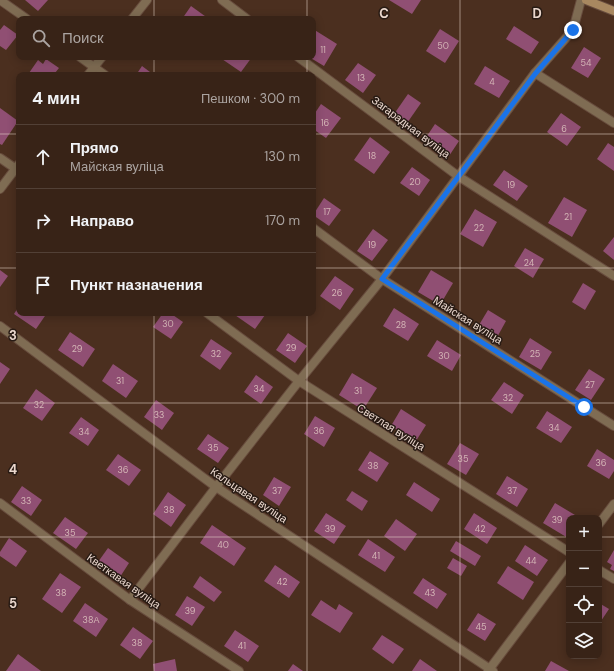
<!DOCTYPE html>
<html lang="ru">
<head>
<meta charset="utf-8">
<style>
	:root { --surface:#382317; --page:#3f2b20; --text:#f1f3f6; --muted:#aba4a1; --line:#524036 }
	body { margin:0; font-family:"DM Sans",sans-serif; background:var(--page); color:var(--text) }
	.controls { position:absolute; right:12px; bottom:12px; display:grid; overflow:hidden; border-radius:8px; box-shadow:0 2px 10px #0003 }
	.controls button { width:36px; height:36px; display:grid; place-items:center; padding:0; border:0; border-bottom:1px solid var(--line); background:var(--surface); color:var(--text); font:20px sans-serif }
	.stop { position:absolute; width:12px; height:12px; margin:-9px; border:3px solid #1a73e8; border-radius:50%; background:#fff }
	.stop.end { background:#1a73e8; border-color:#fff; box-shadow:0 1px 4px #0008 }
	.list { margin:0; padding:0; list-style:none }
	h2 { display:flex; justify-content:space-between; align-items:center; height:52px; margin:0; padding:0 16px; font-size:17px }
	h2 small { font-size:13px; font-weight:400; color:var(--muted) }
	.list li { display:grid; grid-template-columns:26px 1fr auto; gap:12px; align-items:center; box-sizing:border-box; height:64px; padding:0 16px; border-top:1px solid var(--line) }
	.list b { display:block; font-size:15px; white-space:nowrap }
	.list p { margin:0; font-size:13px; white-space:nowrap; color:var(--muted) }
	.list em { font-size:13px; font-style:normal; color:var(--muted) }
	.icon { flex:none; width:22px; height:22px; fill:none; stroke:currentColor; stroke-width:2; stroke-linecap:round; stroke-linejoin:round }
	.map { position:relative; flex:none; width:614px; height:671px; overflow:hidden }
	.search { position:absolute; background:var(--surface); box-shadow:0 2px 10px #0003; left:16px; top:16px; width:300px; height:44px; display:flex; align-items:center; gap:10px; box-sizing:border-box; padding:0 14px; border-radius:8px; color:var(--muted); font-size:15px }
	.panel { position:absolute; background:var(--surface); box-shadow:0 2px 10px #0003; left:16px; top:72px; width:300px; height:244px; border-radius:8px }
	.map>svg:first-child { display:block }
	.building { fill:#904f73 }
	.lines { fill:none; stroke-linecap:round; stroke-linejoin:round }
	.street-casing { stroke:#684d3e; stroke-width:10 }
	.secondary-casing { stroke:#684d3e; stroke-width:10 }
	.street { stroke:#7f6c53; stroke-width:8 }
	.secondary { stroke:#a88860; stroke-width:8 }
	.route { stroke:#1a73e8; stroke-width:5 }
	.grid { fill:none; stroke:#ead7cd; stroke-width:1; stroke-opacity:0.55 }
	.labels { text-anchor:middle; stroke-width:3; stroke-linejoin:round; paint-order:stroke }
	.number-label { font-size:9px; fill:#d4b5b6 }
	.street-label { font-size:11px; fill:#ead7cd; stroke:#281b14 }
	.grid-label { font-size:13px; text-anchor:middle; font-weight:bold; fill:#ead7cd; stroke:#281b14; stroke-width:3; stroke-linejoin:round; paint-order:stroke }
</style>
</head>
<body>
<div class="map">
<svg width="614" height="671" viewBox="0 0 614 671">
	<rect width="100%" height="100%" fill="#4b2f1f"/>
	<g class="building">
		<polygon points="25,0 48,0 38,11"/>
		<polygon points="389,0 421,0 412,14"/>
		<polygon points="191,6 209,19 182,19"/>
		<polygon points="4,25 18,35 6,50 0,46 0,30"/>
		<polygon points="514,26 539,42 531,54 506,39"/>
		<polygon points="313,29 337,44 324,66 309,57 313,57"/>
		<polygon points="440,29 459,41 445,63 426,51"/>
		<polygon points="584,47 601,58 588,78 571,68"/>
		<polygon points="219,57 252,57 241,72"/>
		<polygon points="46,59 59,68 55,73 58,75 31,75 29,73 38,60 43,64"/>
		<polygon points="358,63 376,75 363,93 345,80"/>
		<polygon points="142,66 154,75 136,75"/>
		<polygon points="485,66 510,81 499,98 474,84"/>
		<polygon points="408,94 421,103 405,126 392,117"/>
		<polygon points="321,104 341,118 326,138 313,129 313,116"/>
		<polygon points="0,108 18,121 2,145 0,144"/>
		<polygon points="561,113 581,127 567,146 547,132"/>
		<polygon points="435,124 459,141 449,156 425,139"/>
		<polygon points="370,137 390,152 374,174 354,160"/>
		<polygon points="608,143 614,147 614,171 597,159"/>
		<polygon points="412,167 430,180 419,196 400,183"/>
		<polygon points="504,170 528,186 517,201 493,185"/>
		<polygon points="564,197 587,210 572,237 548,223"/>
		<polygon points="324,198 341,210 329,226 313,215"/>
		<polygon points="475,209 497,222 483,247 460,234"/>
		<polygon points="373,229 388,240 372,261 357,251"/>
		<polygon points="614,237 614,260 603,251"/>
		<polygon points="525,248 544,259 533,278 514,266"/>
		<polygon points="0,270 8,276 0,287"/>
		<polygon points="431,270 453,283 440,305 418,292"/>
		<polygon points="335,276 354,289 340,310 320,296"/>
		<polygon points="583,283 596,291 585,310 572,302"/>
		<polygon points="19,306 19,313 47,313 36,329 14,314"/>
		<polygon points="394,308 419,324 408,341 383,326"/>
		<polygon points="488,310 506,321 495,341 476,330"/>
		<polygon points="163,313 170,313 183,322 171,339 153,327"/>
		<polygon points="232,313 263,313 265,315 255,329"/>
		<polygon points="70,332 95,349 83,367 58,350"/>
		<polygon points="288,333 307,346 295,363 276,350"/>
		<polygon points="530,338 552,352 541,370 519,357"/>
		<polygon points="211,339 232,353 220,370 200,356"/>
		<polygon points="437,340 461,355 452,371 427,356"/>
		<polygon points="0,362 10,369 0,384"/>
		<polygon points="113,364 138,381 126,398 102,381"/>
		<polygon points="589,369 605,379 591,400 575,390"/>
		<polygon points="352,373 377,388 363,410 339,395"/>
		<polygon points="256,375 273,387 261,404 244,392"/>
		<polygon points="504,382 524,395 512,414 491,400"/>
		<polygon points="36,389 55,403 42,421 23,408"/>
		<polygon points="156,400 174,413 162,430 144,417"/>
		<polygon points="401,409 426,425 416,441 391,426"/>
		<polygon points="547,411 572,427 561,443 536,428"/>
		<polygon points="315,416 335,428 324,447 304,434"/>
		<polygon points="81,417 99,430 88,446 69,433"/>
		<polygon points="208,434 229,448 218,463 197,449"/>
		<polygon points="460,443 479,454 466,475 447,464"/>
		<polygon points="597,449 614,460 614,471 609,479 587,466"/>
		<polygon points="370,451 389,463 377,482 358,470"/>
		<polygon points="118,454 141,470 129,486 106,470"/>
		<polygon points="507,476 528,489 517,507 496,494"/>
		<polygon points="274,477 291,487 279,506 263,495"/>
		<polygon points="414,482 440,499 432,512 406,495"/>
		<polygon points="22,486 42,500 31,516 11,502"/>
		<polygon points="352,491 368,501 362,511 346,500"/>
		<polygon points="168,492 186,505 171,527 153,514"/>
		<polygon points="555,503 580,518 569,518 569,536 568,538 543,523"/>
		<polygon points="326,513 346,526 334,544 314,531"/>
		<polygon points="474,513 497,528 487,544 464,529"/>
		<polygon points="65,517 88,533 76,549 53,533"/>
		<polygon points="396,519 417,534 405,551 384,536"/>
		<polygon points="212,525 246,548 234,566 200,543"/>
		<polygon points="9,538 27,551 16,567 0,556 0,552"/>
		<polygon points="368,539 395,557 385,572 358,555"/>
		<polygon points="456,541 481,556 475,566 450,551"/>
		<polygon points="525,545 548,560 537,576 515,561"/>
		<polygon points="108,548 129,563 120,577 98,562"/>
		<polygon points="614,550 614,571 610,569 612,565 607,562"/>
		<polygon points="453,558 467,566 461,576 447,568"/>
		<polygon points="275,565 300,582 289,598 264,581"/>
		<polygon points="508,566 534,582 523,600 497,583"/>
		<polygon points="60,573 81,587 62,613 42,599"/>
		<polygon points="200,576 222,592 214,602 193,587"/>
		<polygon points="423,578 447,594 437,609 413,593"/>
		<polygon points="187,596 205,607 192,626 175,615"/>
		<polygon points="321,600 336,610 339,604 353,613 340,633 311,615"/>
		<polygon points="85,603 108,619 96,637 73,621"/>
		<polygon points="599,603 609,609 599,624"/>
		<polygon points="478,613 496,624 485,641 467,630"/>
		<polygon points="133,627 153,641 140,659 120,645"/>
		<polygon points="235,630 259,646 248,662 224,646"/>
		<polygon points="382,635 404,649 393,664 372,649"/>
		<polygon points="18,654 41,671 6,671"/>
		<polygon points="175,659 177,671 154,671 153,664"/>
		<polygon points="420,659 437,671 412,671"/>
		<polygon points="551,661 569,671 545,671"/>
		<polygon points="293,664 303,671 288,671"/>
	</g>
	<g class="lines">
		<g class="street-casing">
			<g id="street">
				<polyline points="0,0 27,19"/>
				<polyline points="222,0 247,19"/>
				<polyline points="132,19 147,0"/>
				<polyline points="80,57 105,75"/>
				<polyline points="298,57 458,176 614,276"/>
				<polyline points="535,73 614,123"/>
				<polyline points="88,75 102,57"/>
				<polyline points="0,158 19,171"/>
				<polyline points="0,189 19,164"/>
				<polyline points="313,228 382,279 614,426"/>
				<polyline points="207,313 299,381 569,552"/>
				<polyline points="0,326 216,487 493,671"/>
				<polyline points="0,503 130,600 239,671"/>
				<polyline points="599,524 614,504"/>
				<polyline points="599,570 614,579"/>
				<polyline points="130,600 216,487 299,381 382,279 535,73 573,30 581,0"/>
				<polyline points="488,671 569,563"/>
			</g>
		</g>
		<g class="secondary-casing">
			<polyline id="secondary" points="586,0 614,11"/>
		</g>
		<use href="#street" class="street"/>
		<use href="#secondary" class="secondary"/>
	</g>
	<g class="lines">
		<polyline class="route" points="573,30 535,74 382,279 584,407"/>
	</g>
	<path class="grid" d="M 154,0 L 154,19M 307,0 L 307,19M 460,0 L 460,671M 154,57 L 154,75M 307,57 L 307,75M 0,134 L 19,134M 313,134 L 614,134M 0,268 L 19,268M 313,268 L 614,268M 154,313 L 154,671M 307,313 L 307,671M 0,403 L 614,403M 0,537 L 569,537M 599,537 L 614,537"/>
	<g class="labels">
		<g class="number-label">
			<text x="443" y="49">50</text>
			<text x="323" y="53">11</text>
			<text x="586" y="66">54</text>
			<text x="361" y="81">13</text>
			<text x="492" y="85">4</text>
			<text x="325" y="126">16</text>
			<text x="564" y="132">6</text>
			<text x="372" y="159">18</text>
			<text x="415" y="185">20</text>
			<text x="511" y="188">19</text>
			<text x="327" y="215">17</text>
			<text x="568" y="220">21</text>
			<text x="479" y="231">22</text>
			<text x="372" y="248">19</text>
			<text x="529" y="266">24</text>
			<text x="337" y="296">26</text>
			<text x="168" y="327">30</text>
			<text x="401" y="328">28</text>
			<text x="291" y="351">29</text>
			<text x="77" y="352">29</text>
			<text x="216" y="357">32</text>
			<text x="535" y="357">25</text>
			<text x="444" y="359">30</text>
			<text x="120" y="384">31</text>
			<text x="590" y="388">27</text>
			<text x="259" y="392">34</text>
			<text x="358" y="394">31</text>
			<text x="508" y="401">32</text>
			<text x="39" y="408">32</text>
			<text x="159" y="418">33</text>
			<text x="554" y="431">34</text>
			<text x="319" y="434">36</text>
			<text x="84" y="435">34</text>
			<text x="213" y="451">35</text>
			<text x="463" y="462">35</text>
			<text x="601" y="466">36</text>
			<text x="373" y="469">38</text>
			<text x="123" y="473">36</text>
			<text x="277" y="494">37</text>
			<text x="512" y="494">37</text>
			<text x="26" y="504">33</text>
			<text x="169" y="513">38</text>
			<text x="557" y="523">39</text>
			<text x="330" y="532">39</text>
			<text x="480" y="532">42</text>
			<text x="70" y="536">35</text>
			<text x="223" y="548">40</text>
			<text x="376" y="559">41</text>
			<text x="531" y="564">44</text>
			<text x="282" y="585">42</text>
			<text x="61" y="596">38</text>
			<text x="430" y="596">43</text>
			<text x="190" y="614">39</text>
			<text x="91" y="623">38А</text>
			<text x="481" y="630">45</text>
			<text x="137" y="646">38</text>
			<text x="242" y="649">41</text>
		</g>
		<g class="street-label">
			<text transform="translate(411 127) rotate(37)" y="4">Загарадная вуліца</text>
			<text transform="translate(468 320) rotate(32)" y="4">Майская вуліца</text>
			<text transform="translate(391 427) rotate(32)" y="4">Светлая вуліца</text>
			<text transform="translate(249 495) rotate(34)" y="4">Кальцавая вуліца</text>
			<text transform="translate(124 581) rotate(35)" y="4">Кветкавая вуліца</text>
		</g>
	</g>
	<g class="grid-label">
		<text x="384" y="18">C</text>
		<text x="537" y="18">D</text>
		<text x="13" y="340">3</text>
		<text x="13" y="474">4</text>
		<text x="13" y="608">5</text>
	</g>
</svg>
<div class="controls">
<button>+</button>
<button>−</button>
<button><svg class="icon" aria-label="locate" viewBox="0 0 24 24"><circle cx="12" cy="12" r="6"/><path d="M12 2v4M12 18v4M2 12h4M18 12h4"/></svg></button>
<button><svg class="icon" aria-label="layers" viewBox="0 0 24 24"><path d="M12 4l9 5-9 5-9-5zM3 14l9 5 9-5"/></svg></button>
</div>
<div class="stop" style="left:584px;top:407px"></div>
<div class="stop end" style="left:573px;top:30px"></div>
<div class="search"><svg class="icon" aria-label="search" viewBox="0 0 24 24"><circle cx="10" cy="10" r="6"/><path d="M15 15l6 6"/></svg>Поиск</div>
<section class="panel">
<h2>4 мин<small>Пешком · 300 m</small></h2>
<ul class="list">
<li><svg class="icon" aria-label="ahead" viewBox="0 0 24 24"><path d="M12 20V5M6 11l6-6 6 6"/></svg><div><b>Прямо</b><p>Майская вуліца</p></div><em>130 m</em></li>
<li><svg class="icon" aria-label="right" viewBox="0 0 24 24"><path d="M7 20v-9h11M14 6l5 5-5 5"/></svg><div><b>Направо</b></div><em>170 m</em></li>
<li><svg class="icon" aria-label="arrive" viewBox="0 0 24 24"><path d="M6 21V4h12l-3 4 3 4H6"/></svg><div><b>Пункт назначения</b></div></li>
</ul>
</section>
</div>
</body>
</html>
